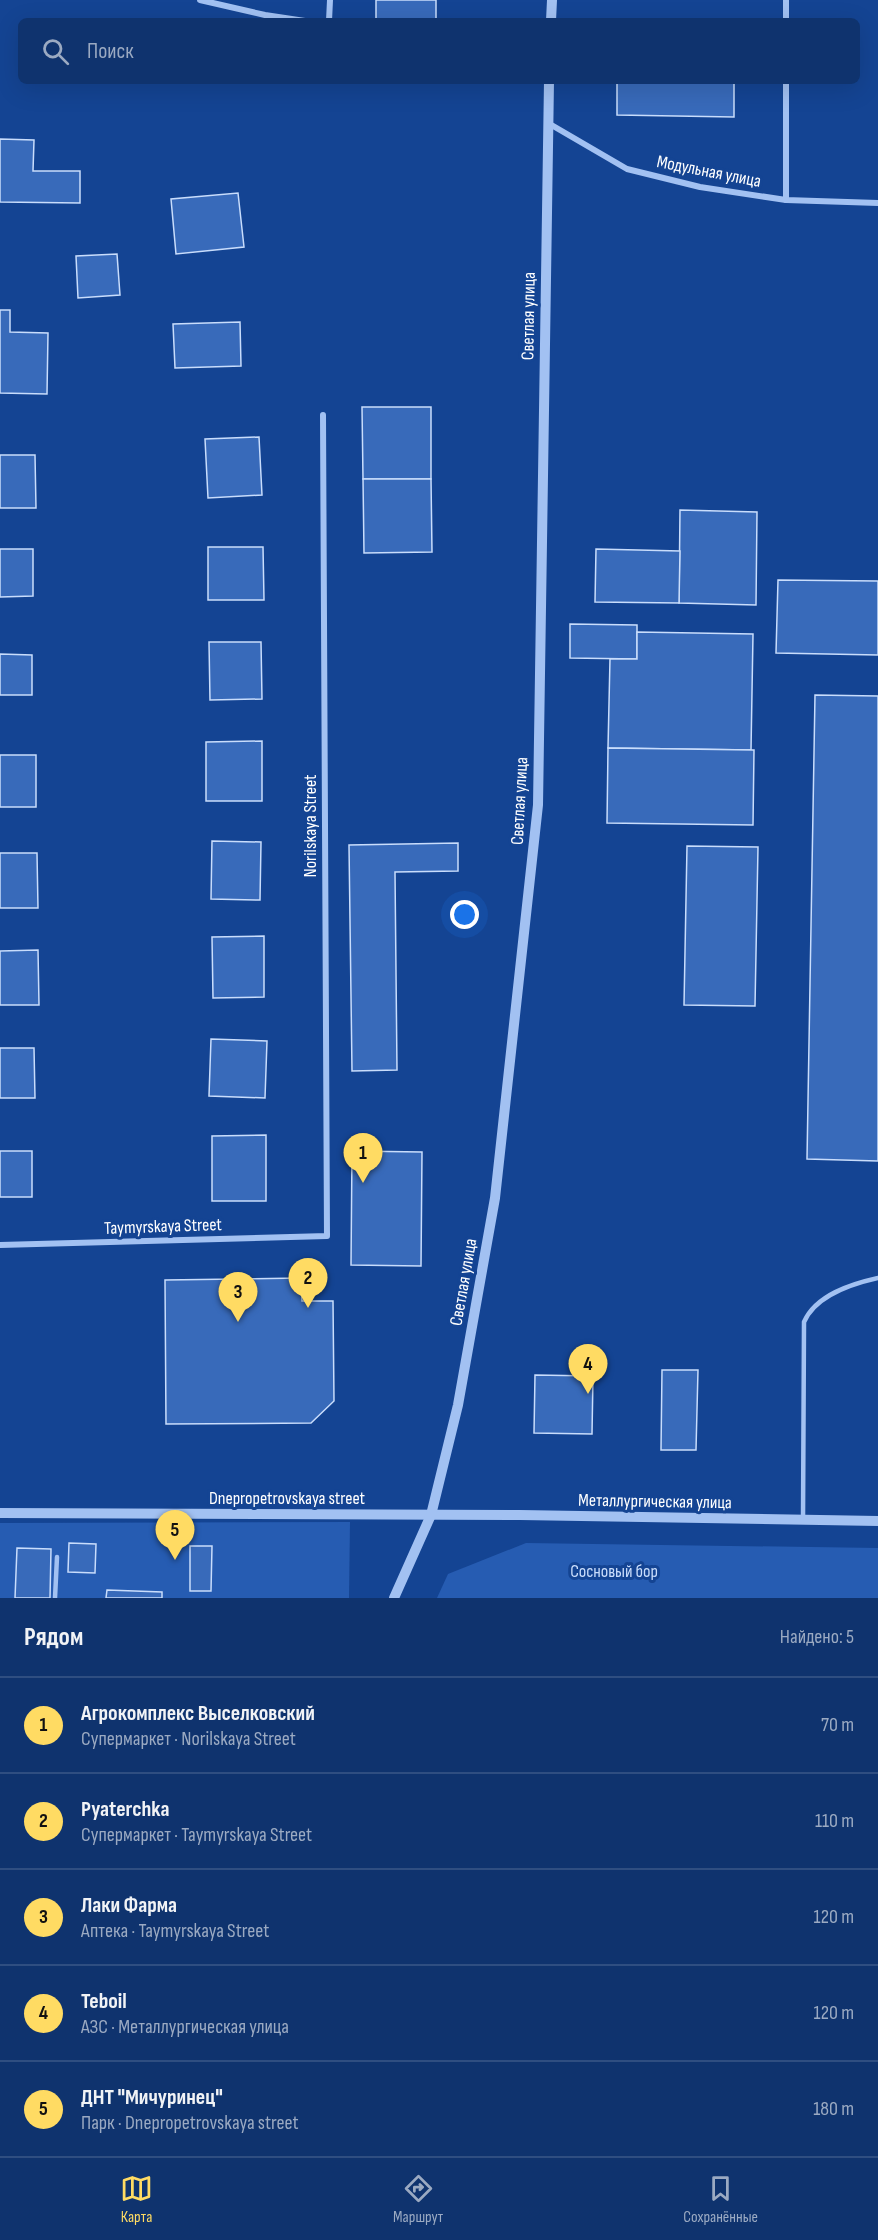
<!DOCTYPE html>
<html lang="ru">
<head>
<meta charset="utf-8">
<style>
	:root { --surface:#0f336e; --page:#183b73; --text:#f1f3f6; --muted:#9baac2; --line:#2f4e81; --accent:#ffdb63 }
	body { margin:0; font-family:"Sofia Sans Condensed",sans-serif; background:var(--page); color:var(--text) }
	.you { position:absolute; left:465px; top:915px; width:21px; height:21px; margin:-15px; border:4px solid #fff; border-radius:50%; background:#1a73e8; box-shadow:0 0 0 9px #1a73e833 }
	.badge { display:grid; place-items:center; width:39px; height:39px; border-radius:50%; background:var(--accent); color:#111; font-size:20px; font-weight:700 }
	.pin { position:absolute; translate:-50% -50px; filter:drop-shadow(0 2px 3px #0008) }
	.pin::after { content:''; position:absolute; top:32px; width:21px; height:18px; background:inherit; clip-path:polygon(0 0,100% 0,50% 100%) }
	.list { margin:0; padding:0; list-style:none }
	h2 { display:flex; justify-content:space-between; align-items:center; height:78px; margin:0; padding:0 24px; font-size:26px }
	h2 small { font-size:20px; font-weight:400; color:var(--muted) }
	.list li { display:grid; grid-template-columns:39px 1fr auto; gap:18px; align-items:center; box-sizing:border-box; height:96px; padding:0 24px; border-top:2px solid var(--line) }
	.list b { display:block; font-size:22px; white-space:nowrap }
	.list p { margin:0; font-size:20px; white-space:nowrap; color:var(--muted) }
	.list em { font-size:20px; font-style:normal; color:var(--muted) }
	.icon { flex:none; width:33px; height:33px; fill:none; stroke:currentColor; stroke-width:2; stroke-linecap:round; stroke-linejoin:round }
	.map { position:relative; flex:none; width:878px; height:1598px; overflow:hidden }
	.search { position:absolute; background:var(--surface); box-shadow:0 6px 24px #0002; left:18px; right:18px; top:18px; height:66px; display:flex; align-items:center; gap:15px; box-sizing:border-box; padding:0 21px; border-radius:9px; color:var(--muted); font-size:22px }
	.sheet { height:558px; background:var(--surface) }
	nav { display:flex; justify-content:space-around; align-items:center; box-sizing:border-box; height:84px; border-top:2px solid var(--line); background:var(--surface); font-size:16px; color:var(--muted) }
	nav a { display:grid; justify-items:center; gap:3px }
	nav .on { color:var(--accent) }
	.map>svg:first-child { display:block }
	.green { fill:#265cb2 }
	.building { fill:#386aba; stroke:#c9ddfc; stroke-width:1.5 }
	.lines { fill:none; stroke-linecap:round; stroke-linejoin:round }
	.service { stroke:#a2c1f2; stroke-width:4.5 }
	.minor { stroke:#a2c1f2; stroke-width:6 }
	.tertiary { stroke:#a2c1f2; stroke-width:10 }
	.labels { text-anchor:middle; stroke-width:6; stroke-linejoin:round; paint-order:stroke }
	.street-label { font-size:18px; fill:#fff; stroke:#144493 }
	.park-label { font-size:18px; fill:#c9ddfc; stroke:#144493 }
</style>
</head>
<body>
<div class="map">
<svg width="878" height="1598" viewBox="0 0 878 1598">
	<rect width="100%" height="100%" fill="#144493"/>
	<g class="green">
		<polygon points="350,1522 349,1598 0,1598 0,1523"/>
		<polygon points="526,1543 878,1548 878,1598 437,1598 448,1574"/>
	</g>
	<g class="building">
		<rect x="376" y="0" width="60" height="21"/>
		<polygon points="617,81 734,81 734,117 617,115"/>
		<polygon points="0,139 34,140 33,171 80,171 80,203 0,202"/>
		<polygon points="238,193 244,247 176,254 171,199"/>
		<polygon points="117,254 120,295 78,298 76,256"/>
		<polygon points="0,310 10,310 10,332 48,333 47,394 0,393"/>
		<polygon points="240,322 241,366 175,368 173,324"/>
		<polygon points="362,407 431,407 431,479 363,479"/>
		<polygon points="259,437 262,495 208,498 205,439"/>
		<polygon points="0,455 35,455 36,508 0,508"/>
		<polygon points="363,479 431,479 432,552 364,553"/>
		<polygon points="680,510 757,512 756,605 679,603"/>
		<polygon points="208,547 263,547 264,600 208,600"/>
		<polygon points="0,549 33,549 33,596 0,597"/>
		<polygon points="596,549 680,551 679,603 595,602"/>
		<polygon points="778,580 878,581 878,655 776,653"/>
		<polygon points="570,624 637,625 637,659 570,658"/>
		<polygon points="637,632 753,634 751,750 608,748 610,659 637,659"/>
		<polygon points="209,642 261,642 262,699 210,700"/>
		<polygon points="0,654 32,655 32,695 0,695"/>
		<polygon points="815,695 878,696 878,1161 807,1159"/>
		<polygon points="262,741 262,801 206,801 206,742"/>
		<polygon points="608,748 754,750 753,825 607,823"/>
		<rect x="0" y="755" width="36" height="52"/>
		<polygon points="212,841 261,842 260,900 211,899"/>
		<polygon points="458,843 458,871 395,872 397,1070 352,1071 349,845"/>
		<polygon points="687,846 758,847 755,1006 684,1005"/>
		<polygon points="0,853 37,853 38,908 0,908"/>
		<polygon points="264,936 264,997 213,998 212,937"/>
		<polygon points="38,950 39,1005 0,1005 0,951"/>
		<polygon points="211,1039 267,1041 265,1098 209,1096"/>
		<polygon points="0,1048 34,1048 35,1098 0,1098"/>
		<polygon points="266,1135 266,1201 212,1201 212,1136"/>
		<rect x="0" y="1151" width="32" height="46"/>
		<polygon points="352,1151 422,1152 421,1266 351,1265"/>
		<polygon points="301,1278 302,1301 333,1301 334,1401 311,1423 166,1424 165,1280"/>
		<polygon points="662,1370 698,1370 696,1450 661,1450"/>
		<polygon points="535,1375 593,1376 592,1434 534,1433"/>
		<polygon points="69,1543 96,1544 95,1573 68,1572"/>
		<polygon points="190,1546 212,1546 211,1591 190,1591"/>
		<polygon points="17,1548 51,1549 50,1598 15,1598"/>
		<polygon points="107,1590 162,1592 162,1598 106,1598"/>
	</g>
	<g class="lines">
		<g class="service">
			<path d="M 803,1520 L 804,1322 C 816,1295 851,1284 878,1278"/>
			<polyline points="55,1598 57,1557"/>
		</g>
		<g class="minor">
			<polyline points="200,0 265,15 305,21"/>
			<polyline points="329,21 330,0"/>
			<polyline points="786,21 786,0"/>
			<polyline points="548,123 627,169 700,187 786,200 878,203"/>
			<polyline points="786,200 786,81"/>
			<polyline points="0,1245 327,1236 323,415"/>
		</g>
		<g class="tertiary">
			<polyline points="551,21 552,0"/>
			<polyline points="0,1513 520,1515 878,1521"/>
			<polyline points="394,1598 431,1515 458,1405 495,1198 538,805 549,81"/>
		</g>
	</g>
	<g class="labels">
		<g class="street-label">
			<text transform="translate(709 171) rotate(11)" y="6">Модульная улица</text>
			<text transform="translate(528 316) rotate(-89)" y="6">Светлая улица</text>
			<text transform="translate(519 801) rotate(-87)" y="6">Светлая улица</text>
			<text transform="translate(310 826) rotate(-90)" y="6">Norilskaya Street</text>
			<text transform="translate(163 1226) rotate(-2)" y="6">Taymyrskaya Street</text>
			<text transform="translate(463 1282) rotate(-80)" y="6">Светлая улица</text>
			<text x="287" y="1504">Dnepropetrovskaya street</text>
			<text transform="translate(655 1501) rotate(1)" y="6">Металлургическая улица</text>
		</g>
		<g class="park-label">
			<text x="614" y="1577">Сосновый бор</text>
		</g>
	</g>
</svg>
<div class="you"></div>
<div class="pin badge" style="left:363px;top:1183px">1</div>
<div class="pin badge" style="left:308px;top:1308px">2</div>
<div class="pin badge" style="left:238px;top:1322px">3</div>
<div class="pin badge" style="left:588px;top:1394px">4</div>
<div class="pin badge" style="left:175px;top:1560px">5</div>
<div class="search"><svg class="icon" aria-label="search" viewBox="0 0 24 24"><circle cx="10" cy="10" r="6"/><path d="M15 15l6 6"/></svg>Поиск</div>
</div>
<section class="sheet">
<h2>Рядом<small>Найдено: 5</small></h2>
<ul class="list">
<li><span class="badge">1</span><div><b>Агрокомплекс Выселковский</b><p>Супермаркет · Norilskaya Street</p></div><em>70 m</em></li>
<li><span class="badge">2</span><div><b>Pyaterchka</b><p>Супермаркет · Taymyrskaya Street</p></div><em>110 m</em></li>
<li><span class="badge">3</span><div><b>Лаки Фарма</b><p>Аптека · Taymyrskaya Street</p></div><em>120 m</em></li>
<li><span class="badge">4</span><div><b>Teboil</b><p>АЗС · Металлургическая улица</p></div><em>120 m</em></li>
<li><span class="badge">5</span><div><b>ДНТ &quot;Мичуринец&quot;</b><p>Парк · Dnepropetrovskaya street</p></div><em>180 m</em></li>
</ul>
</section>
<nav>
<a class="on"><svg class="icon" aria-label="map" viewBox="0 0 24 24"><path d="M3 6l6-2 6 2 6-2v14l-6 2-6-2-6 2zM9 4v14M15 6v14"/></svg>Карта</a>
<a><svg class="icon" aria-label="directions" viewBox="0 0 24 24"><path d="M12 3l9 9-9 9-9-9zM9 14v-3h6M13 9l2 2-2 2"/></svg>Маршрут</a>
<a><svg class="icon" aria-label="saved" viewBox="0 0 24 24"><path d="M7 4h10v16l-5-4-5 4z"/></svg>Сохранённые</a>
</nav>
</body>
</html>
